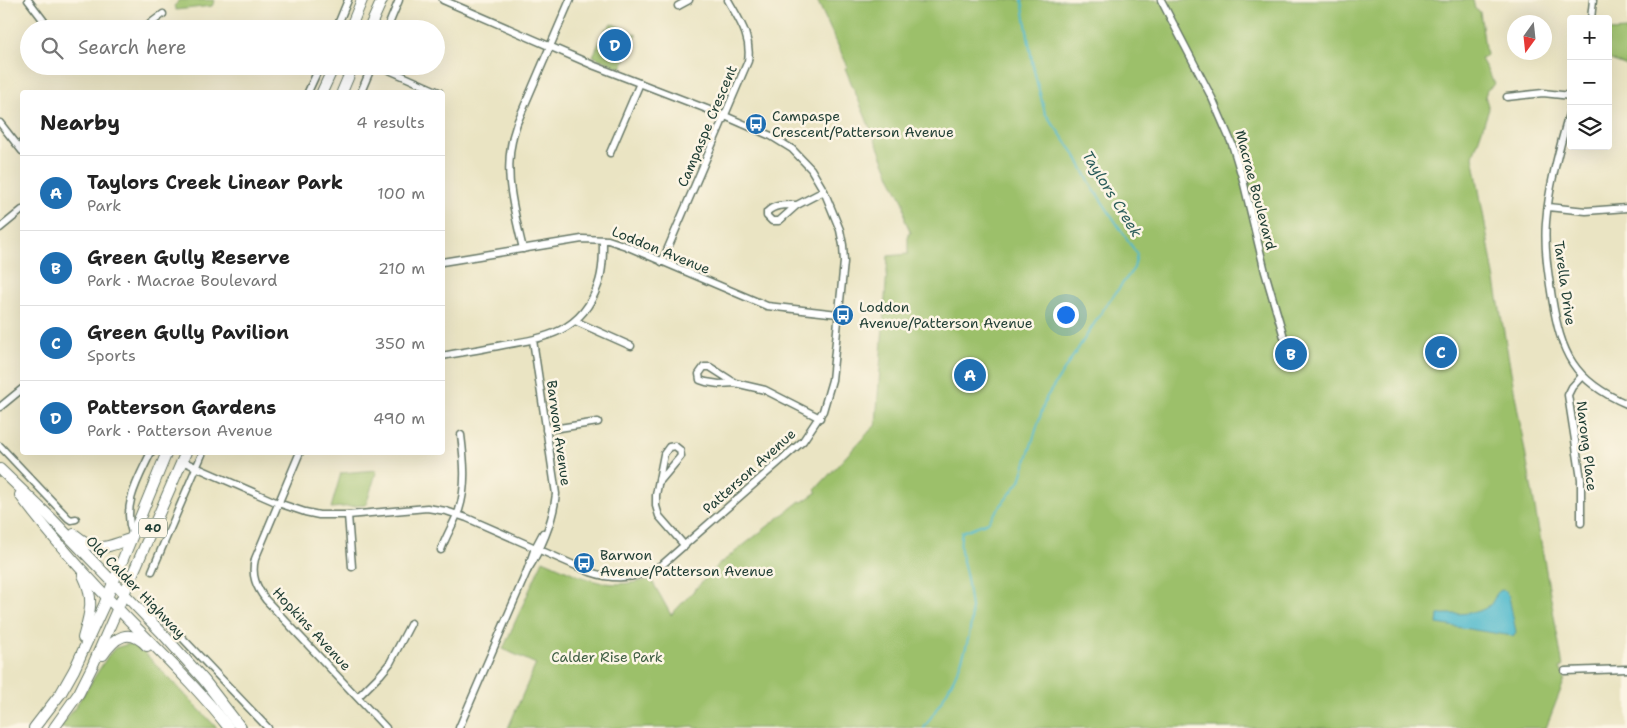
<!DOCTYPE html>
<html lang="en">
<head>
<meta charset="utf-8">
<style>
	:root { --surface:#fff; --page:#f6f6f6; --text:#222; --muted:#767676; --line:#e0e0e0; --accent:#1f6fb2 }
	body { margin:0; font-family:"Shantell Sans",sans-serif; background:var(--page); color:var(--text) }
	.controls { position:absolute; right:15px; top:15px; display:grid; overflow:hidden; border-radius:5px; box-shadow:0 5px 20px #0002 }
	.controls button { width:45px; height:45px; display:grid; place-items:center; padding:0; border:0; border-bottom:1px solid var(--line); background:var(--surface); color:var(--text); font:25px sans-serif }
	.compass { position:absolute; left:1507px; top:15px; width:45px; height:45px; border-radius:50%; background:var(--surface); box-shadow:0 5px 20px #0002; rotate:195deg }
	.you { position:absolute; left:1065px; top:314px; width:18px; height:18px; margin:-12px; border:4px solid #fff; border-radius:50%; background:#1a73e8; box-shadow:0 0 0 8px #1a73e833 }
	.badge { display:grid; place-items:center; width:32px; height:32px; border-radius:50%; background:var(--accent); color:#fff; font-size:16px; font-weight:700 }
	.pin { position:absolute; translate:-50% -50%; border:2px solid #fff; box-shadow:0 1px 5px #0006 }
	.list { margin:0; padding:0; list-style:none }
	h2 { display:flex; justify-content:space-between; align-items:center; height:65px; margin:0; padding:0 20px; font-size:21px }
	h2 small { font-size:16px; font-weight:400; color:var(--muted) }
	.list li { display:grid; grid-template-columns:32px 1fr auto; gap:15px; align-items:center; box-sizing:border-box; height:75px; padding:0 20px; border-top:1px solid var(--line) }
	.list b { display:block; font-size:19px; white-space:nowrap }
	.list p { margin:0; font-size:16px; white-space:nowrap; color:var(--muted) }
	.list em { font-size:16px; font-style:normal; color:var(--muted) }
	.icon { flex:none; width:28px; height:28px; fill:none; stroke:currentColor; stroke-width:2; stroke-linecap:round; stroke-linejoin:round }
	.map { position:relative; flex:none; width:1627px; height:728px; overflow:hidden }
	.search { position:absolute; background:var(--surface); box-shadow:0 5px 20px #0002; left:20px; top:20px; width:425px; height:55px; display:flex; align-items:center; gap:12px; box-sizing:border-box; padding:0 18px; border-radius:28px; color:var(--muted); font-size:19px }
	.panel { position:absolute; background:var(--surface); box-shadow:0 5px 20px #0002; left:20px; top:90px; width:425px; height:365px; border-radius:5px }
	.map>svg:first-child { display:block }
	.green { fill:#9cc06a; stroke:#5e7e4f }
	.water { fill:#4fb9cc; stroke:#377b80 }
	.lines { fill:none; stroke-linecap:round; stroke-linejoin:round }
	.stream { stroke:#4fb9cc; stroke-width:2 }
	.street-casing { stroke:#676; stroke-width:9 }
	.primary-casing { stroke:#676; stroke-width:12 }
	.street { stroke:#fff; stroke-width:6 }
	.primary { stroke:#fff; stroke-width:10 }
	.labels { text-anchor:middle; stroke-width:5; stroke-linejoin:round; paint-order:stroke }
	.shield { fill:#fcf5e5; stroke:#617469; stroke-width:1 }
	.shield-label { font-size:12px; font-weight:bold; fill:#1f3d34 }
	.poi-label { font-size:14px; fill:#1f3d34; stroke:#fcf5e5; text-anchor:start }
	.street-label { font-size:14px; fill:#1f3d34; stroke:#fcf5e5 }
	.park-label { font-size:14px; fill:#3e5e42; stroke:#fcf5e5 }
	.water-label { font-size:15px; font-style:italic; fill:#2b5c5a; stroke:#fcf5e5 }
</style>
</head>
<body>
<div class="map">
<svg width="1627" height="728" viewBox="0 0 1627 728">
	<rect width="100%" height="100%" fill="#fcf5e5"/>
	<filter id="ink" filterUnits="userSpaceOnUse"><feTurbulence type="fractalNoise" baseFrequency=".02" numOctaves="2"/><feDisplacementMap in="SourceGraphic" scale="10" xChannelSelector="R" yChannelSelector="G"/><feConvolveMatrix kernelMatrix="1 2 1 2 8 2 1 2 1" color-interpolation-filters="sRGB"/></filter>
	<filter id="wash" filterUnits="userSpaceOnUse"><feTurbulence type="fractalNoise" baseFrequency=".0096" numOctaves="4" result="noise"/><feDisplacementMap in="SourceGraphic" scale="20" xChannelSelector="R" yChannelSelector="G"/><feGaussianBlur stdDeviation="1.12" result="paint"/><feColorMatrix in="noise" values="0 0 0 0 0 0 0 0 0 0 0 0 0 0 0 0 0 1.4 0 .05"/><feComposite in="paint" operator="in"/></filter>
	<g filter="url(#wash)">
		<rect width="100%" height="100%" fill="#eae4c3"/>
		<g class="green">
			<polygon points="180,0 215,0 212,6 176,10 174,6"/>
			<path d="M 817,0 L 1473,0 L 1475,9 L 1480,12 L 1486,55 L 1481,59 L 1495,84 L 1487,90 L 1485,96 L 1489,109 L 1473,156 L 1563,667 L 1560,668 L 1565,679 L 1546,728 L 695,728 L 694,726 L 672,728 L 508,728 L 536,664 L 503,649 L 543,560 C 587,579 602,591 651,579 L 671,615 L 717,566 L 800,501 L 802,502 L 817,492 L 815,490 L 876,424 L 888,256 L 908,254 L 908,233 L 911,233 L 905,220 L 904,203 L 891,178 L 845,68 L 848,67 Z"/>
			<polygon points="611,23 637,35 621,68 593,56 606,28 608,29"/>
			<polygon points="1627,30 1627,66 1608,59 1608,31"/>
			<polygon points="377,470 366,505 331,508 341,473"/>
			<polygon points="129,644 141,649 217,728 60,728 74,709 108,656 115,648"/>
		</g>
		<path class="water" d="M 1502,590 L 1505,591 L 1509,597 L 1516,632 L 1513,636 L 1437,624 L 1438,615 L 1442,614 C 1455,614 1480,615 1490,605 C 1495,600 1495,592 1502,590 Z"/>
		<g class="lines">
			<path class="stream" d="M 924,728 C 945,697 967,661 971,623 C 973,611 969,597 968,585 C 966,567 957,550 962,532 L 988,522 L 1020,481 L 1046,398 L 1103,310 L 1134,268 L 1137,254 L 1091,185 L 1076,156 L 1045,113 L 1033,67 L 1022,0"/>
		</g>
	</g>
	<g filter="url(#ink)">
		<g class="lines">
			<g class="street-casing">
				<g id="street">
					<polyline points="28,0 50,29"/>
					<polyline points="1161,0 1212,98 1232,144 1243,180 1265,272 1293,368"/>
					<polyline points="678,6 689,0"/>
					<polyline points="1591,19 1593,0"/>
					<polyline points="143,29 163,14"/>
					<polyline points="336,29 348,0"/>
					<polyline points="387,29 399,0"/>
					<polyline points="380,66 439,92"/>
					<polyline points="308,92 320,66"/>
					<polyline points="361,92 372,66"/>
					<polyline points="1507,97 1543,93 1571,96"/>
					<path d="M 1571,106 C 1561,144 1549,183 1546,222 C 1544,248 1548,273 1552,298 C 1561,353 1573,381 1627,404"/>
					<polyline points="0,123 22,151"/>
					<polyline points="610,153 640,83"/>
					<path d="M 797,205 C 786,205 775,204 767,212 L 767,216 L 772,221 L 779,221 L 797,205 L 824,191"/>
					<polyline points="1548,207 1586,211 1627,208"/>
					<polyline points="0,228 22,210"/>
					<path d="M 523,249 C 513,206 501,166 517,123 L 570,0"/>
					<polyline points="442,262 582,239 608,240 626,246 767,306 838,314"/>
					<path d="M 662,262 L 748,61 C 752,37 739,20 728,0"/>
					<polyline points="575,321 631,346"/>
					<path d="M 442,356 C 463,352 483,349 503,345 C 546,338 582,332 598,285 C 603,271 603,255 603,240"/>
					<polyline points="735,383 710,367 704,367 699,374 700,380 706,382 719,384 735,383 765,390 820,418"/>
					<polyline points="0,407 22,389"/>
					<polyline points="546,430 598,422"/>
					<polyline points="0,446 68,518 71,520 76,519"/>
					<path d="M 300,452 L 255,559 C 251,575 256,587 266,600 L 386,728"/>
					<path d="M 182,461 L 278,503 L 305,512 L 319,515 L 348,515 L 427,508 L 446,511 L 467,518 L 590,572 C 616,581 640,579 663,564 L 803,441 L 823,411 L 832,380 L 844,262 L 843,245 L 840,230 L 824,191 L 811,169 L 792,149 L 771,136 L 725,116 L 595,66 L 443,0"/>
					<polyline points="660,481 681,456 680,450 675,446 669,447 664,454 656,495 656,506 659,516 685,546"/>
					<polyline points="348,515 352,567"/>
					<polyline points="1581,523 1581,479 1568,395 1572,387 1582,376"/>
					<path d="M 132,533 C 122,504 139,478 151,452"/>
					<path d="M 441,550 C 446,536 454,523 459,510 C 467,486 464,459 461,435"/>
					<polyline points="152,571 203,452"/>
					<path d="M 527,571 C 541,549 553,521 556,494 L 533,340"/>
					<polyline points="150,604 268,728"/>
					<polyline points="1565,671 1627,669"/>
					<polyline points="358,697 380,675 390,663 411,623"/>
					<polyline points="459,728 527,571 535,548 543,533"/>
				</g>
			</g>
			<g class="primary-casing">
				<g id="primary">
					<polyline points="350,29 362,0"/>
					<polyline points="369,29 382,0"/>
					<polyline points="322,92 334,66"/>
					<polyline points="342,92 353,66"/>
					<polyline points="0,469 49,516 161,632 204,680 241,728"/>
					<path d="M 20,495 C 52,538 88,578 125,616 C 160,652 198,688 229,728"/>
					<path d="M 74,534 C 99,554 102,548 130,539"/>
					<path d="M 83,575 C 95,599 90,613 83,638"/>
					<path d="M 103,655 C 115,637 129,627 147,646"/>
					<polyline points="34,728 61,693 74,670 104,605 167,452"/>
					<polyline points="54,728 79,693 92,667 186,452"/>
				</g>
			</g>
			<use href="#street" class="street"/>
			<use href="#primary" class="primary"/>
		</g>
	</g>
	<defs>
		<g id="bus-disc" transform="scale(1.125)"><circle r="9.5" fill="#1f6fb2" stroke="#fcf5e5"/><path d="M-5-6H5V4H4V6H2V4H-2V6H-4V4H-5ZM-3.5-4V0h7V-4ZM-3.5 1.2v1.5H-2V1.2ZM2 1.2v1.5H3.5V1.2Z" fill="#fff"/></g>
	</defs>
	<g fill-rule="evenodd">
		<use href="#bus-disc" x="756" y="124"/>
		<use href="#bus-disc" x="843" y="315"/>
		<use href="#bus-disc" x="584" y="563"/>
	</g>
	<g class="labels">
		<rect class="shield" x="139" y="518.5" width="28" height="19" rx="4"/>
		<g class="shield-label">
			<text x="153" y="532">40</text>
		</g>
		<g class="poi-label">
			<text x="772" y="121">Campaspe<tspan x="772" dy="16">Crescent/Patterson Avenue</tspan></text>
			<text x="859" y="312">Loddon<tspan x="859" dy="16">Avenue/Patterson Avenue</tspan></text>
			<text x="600" y="560">Barwon<tspan x="600" dy="16">Avenue/Patterson Avenue</tspan></text>
		</g>
		<g class="street-label">
			<text transform="translate(707 126) rotate(-67)" y="5">Campaspe Crescent</text>
			<text transform="translate(1256 190) rotate(75)" y="5">Macrae Boulevard</text>
			<text transform="translate(661 250) rotate(22)" y="5">Loddon Avenue</text>
			<text transform="translate(1565 283) rotate(82)" y="5">Tarella Drive</text>
			<text transform="translate(559 433) rotate(82)" y="5">Barwon Avenue</text>
			<text transform="translate(1587 446) rotate(83)" y="5">Narong Place</text>
			<text transform="translate(749 471) rotate(-42)" y="5">Patterson Avenue</text>
			<text transform="translate(136 587) rotate(46)" y="5">Old Calder Highway</text>
			<text transform="translate(312 629) rotate(47)" y="5">Hopkins Avenue</text>
		</g>
		<g class="park-label">
			<text x="607" y="662">Calder Rise Park</text>
		</g>
		<g class="water-label">
			<text transform="translate(1112 194) rotate(58)" y="5">Taylors Creek</text>
		</g>
	</g>
</svg>
<div class="controls">
<button>+</button>
<button>−</button>
<button><svg class="icon" aria-label="layers" viewBox="0 0 24 24"><path d="M12 4l9 5-9 5-9-5zM3 14l9 5 9-5"/></svg></button>
</div>
<svg class="compass" viewBox="-18 -18 36 36"><path d="M0-13l5 13h-10z" fill="#e53935"/><path d="M0 13l5-13h-10z" fill="#767676"/></svg>
<div class="you"></div>
<div class="pin badge" style="left:970px;top:375px">A</div>
<div class="pin badge" style="left:1291px;top:354px">B</div>
<div class="pin badge" style="left:1441px;top:352px">C</div>
<div class="pin badge" style="left:615px;top:45px">D</div>
<div class="search"><svg class="icon" aria-label="search" viewBox="0 0 24 24"><circle cx="10" cy="10" r="6"/><path d="M15 15l6 6"/></svg>Search here</div>
<section class="panel">
<h2>Nearby<small>4 results</small></h2>
<ul class="list">
<li><span class="badge">A</span><div><b>Taylors Creek Linear Park</b><p>Park</p></div><em>100 m</em></li>
<li><span class="badge">B</span><div><b>Green Gully Reserve</b><p>Park · Macrae Boulevard</p></div><em>210 m</em></li>
<li><span class="badge">C</span><div><b>Green Gully Pavilion</b><p>Sports</p></div><em>350 m</em></li>
<li><span class="badge">D</span><div><b>Patterson Gardens</b><p>Park · Patterson Avenue</p></div><em>490 m</em></li>
</ul>
</section>
</div>
</body>
</html>
